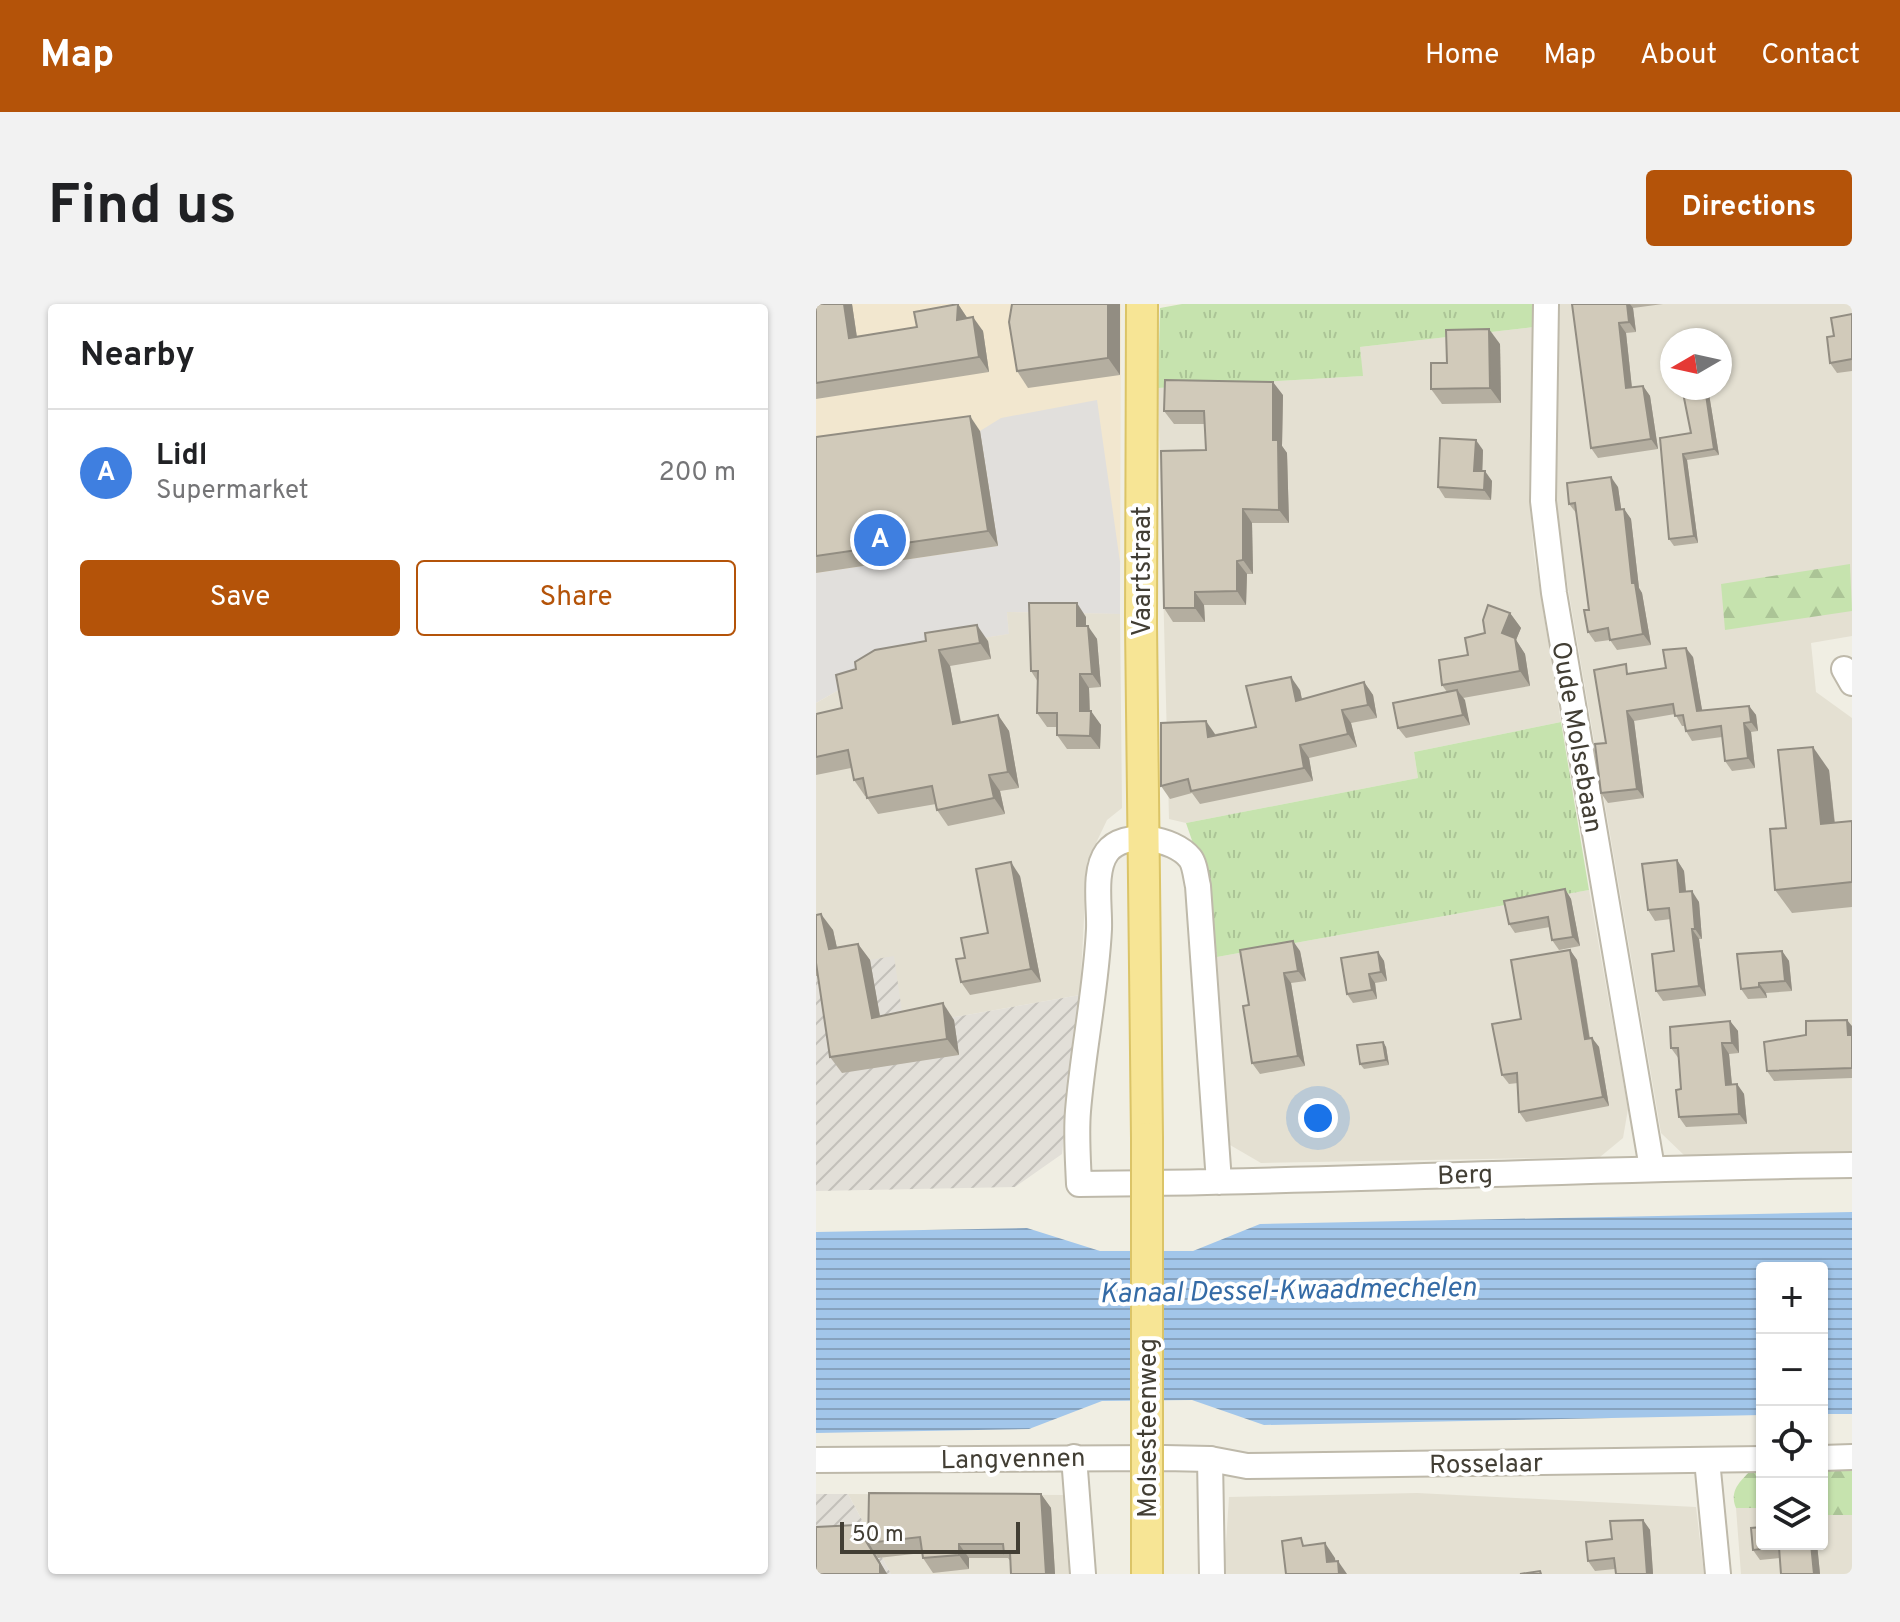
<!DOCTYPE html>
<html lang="en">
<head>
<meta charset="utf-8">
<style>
	:root { --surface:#fff; --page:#f2f2f2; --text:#202124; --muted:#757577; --line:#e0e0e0; --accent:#b45309 }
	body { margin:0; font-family:Overpass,sans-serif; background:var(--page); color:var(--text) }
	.controls { position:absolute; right:24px; bottom:24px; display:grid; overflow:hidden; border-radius:8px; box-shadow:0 2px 6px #0004 }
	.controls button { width:72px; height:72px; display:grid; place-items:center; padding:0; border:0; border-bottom:2px solid var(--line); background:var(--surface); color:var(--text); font:40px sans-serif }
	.compass { position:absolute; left:844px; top:24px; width:72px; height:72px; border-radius:50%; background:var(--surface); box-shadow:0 2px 6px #0004; rotate:261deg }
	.scale { position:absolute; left:24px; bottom:20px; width:180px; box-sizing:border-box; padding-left:8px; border:4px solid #423e34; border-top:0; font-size:22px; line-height:28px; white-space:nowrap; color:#423e34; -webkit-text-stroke:6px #fff; paint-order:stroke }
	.you { position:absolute; left:502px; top:814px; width:28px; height:28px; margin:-20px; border:6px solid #fff; border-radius:50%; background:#1a73e8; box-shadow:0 0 0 12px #1a73e833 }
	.badge { display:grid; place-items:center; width:52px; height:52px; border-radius:50%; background:var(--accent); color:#fff; font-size:26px; font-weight:700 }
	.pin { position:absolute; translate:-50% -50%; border:4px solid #fff; box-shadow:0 2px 8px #0006 }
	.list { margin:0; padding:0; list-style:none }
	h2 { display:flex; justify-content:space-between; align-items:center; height:104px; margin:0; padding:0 32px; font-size:34px }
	h2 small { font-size:26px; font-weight:400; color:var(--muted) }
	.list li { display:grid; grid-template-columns:52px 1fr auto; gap:24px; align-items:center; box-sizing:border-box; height:128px; padding:0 32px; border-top:2px solid var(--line) }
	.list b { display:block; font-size:30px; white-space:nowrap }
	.list p { margin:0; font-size:26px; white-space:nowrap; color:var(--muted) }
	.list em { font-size:26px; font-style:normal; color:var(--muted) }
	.actions { display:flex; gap:16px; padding:24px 32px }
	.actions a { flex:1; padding:18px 0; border:2px solid var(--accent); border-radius:8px; text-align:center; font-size:28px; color:var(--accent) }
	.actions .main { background:var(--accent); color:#fff }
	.icon { flex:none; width:44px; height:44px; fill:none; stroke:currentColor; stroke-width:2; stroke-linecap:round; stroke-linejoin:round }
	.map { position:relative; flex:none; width:1036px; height:1270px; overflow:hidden; border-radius:8px }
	header { display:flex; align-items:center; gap:48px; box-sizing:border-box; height:112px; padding:0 40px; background:var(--accent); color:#fff }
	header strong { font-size:38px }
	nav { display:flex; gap:44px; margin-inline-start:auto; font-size:28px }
	.intro { display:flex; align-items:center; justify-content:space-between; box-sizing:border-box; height:192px; padding:0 48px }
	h1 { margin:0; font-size:56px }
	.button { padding:20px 36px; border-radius:8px; background:var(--accent); color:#fff; font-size:28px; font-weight:700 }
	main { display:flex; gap:48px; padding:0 48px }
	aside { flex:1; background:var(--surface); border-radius:8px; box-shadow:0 2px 6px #0004 }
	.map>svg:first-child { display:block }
	.residential { fill:#e4e0d2; fill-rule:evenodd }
	.commercial { fill:#f2e7cf }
	.industrial { fill:url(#industrial-furrows) }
	.grass { fill:url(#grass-tufts) }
	.forest { fill:url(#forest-firs) }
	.parking { fill:#e1dfdc }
	.water { fill:url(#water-rules) }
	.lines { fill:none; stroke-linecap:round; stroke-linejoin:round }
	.minor-casing { stroke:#beb9aa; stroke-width:28 }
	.major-casing { stroke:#dbc467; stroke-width:34 }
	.minor { stroke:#fff; stroke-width:24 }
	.major { stroke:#f7e595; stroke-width:30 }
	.major-bridge-casing { stroke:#dbc467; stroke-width:34; stroke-linecap:butt }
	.major-bridge { stroke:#f7e595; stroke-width:30 }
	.wall { fill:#b4aea0 }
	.shaded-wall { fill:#928d82 }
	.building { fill:#d1caba; stroke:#928d82; stroke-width:2 }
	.labels { text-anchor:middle; stroke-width:8; stroke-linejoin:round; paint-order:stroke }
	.street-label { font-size:26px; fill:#423e34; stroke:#fff }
	.water-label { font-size:28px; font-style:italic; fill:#356ba6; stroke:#fff }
</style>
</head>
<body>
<header>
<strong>Map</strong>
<nav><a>Home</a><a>Map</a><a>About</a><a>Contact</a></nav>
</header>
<div class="intro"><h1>Find us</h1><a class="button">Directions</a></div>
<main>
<aside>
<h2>Nearby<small></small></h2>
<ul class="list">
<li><span class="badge" style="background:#3f7fe0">A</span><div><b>Lidl</b><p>Supermarket</p></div><em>200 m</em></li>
</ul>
<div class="actions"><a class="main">Save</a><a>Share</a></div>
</aside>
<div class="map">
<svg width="1036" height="1270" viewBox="0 0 1036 1270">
	<defs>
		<pattern id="industrial-furrows" width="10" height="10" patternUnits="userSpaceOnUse" patternTransform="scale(2)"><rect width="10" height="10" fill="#e2dfd8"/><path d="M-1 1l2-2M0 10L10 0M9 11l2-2" fill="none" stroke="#c3c0ba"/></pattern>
		<pattern id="grass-tufts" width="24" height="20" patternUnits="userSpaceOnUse" patternTransform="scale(2)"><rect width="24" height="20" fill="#c6e3ae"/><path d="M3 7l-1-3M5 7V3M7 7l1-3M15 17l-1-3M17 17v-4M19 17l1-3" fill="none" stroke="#abc496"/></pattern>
		<pattern id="forest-firs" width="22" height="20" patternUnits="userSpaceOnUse" patternTransform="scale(2)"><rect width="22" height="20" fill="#c6e3ae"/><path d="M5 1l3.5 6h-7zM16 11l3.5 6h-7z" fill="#abc496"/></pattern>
		<pattern id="water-rules" width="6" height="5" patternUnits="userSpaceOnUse" patternTransform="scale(2)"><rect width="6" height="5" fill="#a2c6ea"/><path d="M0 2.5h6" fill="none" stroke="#86a2be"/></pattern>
	</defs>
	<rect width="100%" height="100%" fill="#f0eee3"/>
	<g class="residential">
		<path d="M 740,0 L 1036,0 L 1036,332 L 995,339 L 1000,388 L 1036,414 L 1036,849 L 869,852 L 845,829 L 739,208 ZM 856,36 L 904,36 L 904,84 L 856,84 Z"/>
		<polygon points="718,23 713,189 718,250 745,418 598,448 602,474 370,519 353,515 342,84 546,72 544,43"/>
		<polygon points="239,306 304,310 306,504 291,516 271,558 264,691 88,722 5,664 0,638 0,399 93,346 190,308"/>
		<polygon points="773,586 812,805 807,834 784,853 445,859 414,841 406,815 401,653"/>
		<polygon points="601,1189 880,1203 888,1270 408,1270 413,1193"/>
		<polygon points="32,1190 249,1191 254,1270 75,1270"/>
		<polygon points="920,1204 946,1204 946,1240 1006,1240 1006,1211 1036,1211 1036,1270 925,1270"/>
	</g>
	<polygon class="commercial" points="0,0 305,0 304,310 191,308 193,330 93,346 0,399"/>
	<g class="industrial">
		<polygon points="0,638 6,664 78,652 88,722 264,691 246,850 199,883 0,887"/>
		<polygon points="0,1190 32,1190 75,1270 0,1270"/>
	</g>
	<g class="grass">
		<polygon points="366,0 717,0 718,23 544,43 547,72 342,84 344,4"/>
		<polygon points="745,418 773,586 401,653 392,583 370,519 602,474 598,448"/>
	</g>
	<g class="forest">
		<polygon points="1034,260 1036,307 909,326 905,280"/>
		<rect x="1006" y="1165" width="30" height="46"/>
		<path d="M 935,1166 L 946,1166 L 946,1204 L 920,1204 C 913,1186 924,1178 935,1166 Z"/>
	</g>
	<polygon class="parking" points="281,96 304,258 304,310 191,308 193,330 93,346 0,399 0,269 182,242 164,127 185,114"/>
	<polygon class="water" points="1036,908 1036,1110 1006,1110 1006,964 946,964 946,1111 448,1121 376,1096 286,1097 213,1125 0,1129 0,928 211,924 284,947 377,947 444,920"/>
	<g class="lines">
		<g class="minor-casing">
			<g id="minor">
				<polyline points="730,0 727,197 738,289 836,864"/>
				<polyline points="1028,365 1036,379"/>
				<path d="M 403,878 L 382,582 C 380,574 379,560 374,554 C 358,534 308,525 291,548 C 277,567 284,603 283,625 C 280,686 267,746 262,807 C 260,831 262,856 263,880 C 521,878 778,864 1036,861"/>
				<polyline points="258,1153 267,1270"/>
				<polyline points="1006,1154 1036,1153"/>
				<polyline points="394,1155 396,1270"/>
				<polyline points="0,1156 348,1154 394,1155 431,1162 946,1155"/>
				<polyline points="891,1156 902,1270"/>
			</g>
		</g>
		<g class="major-casing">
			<g id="major">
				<polyline points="326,0 325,320 331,834"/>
				<polyline points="331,1270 331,1207"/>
			</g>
		</g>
		<use href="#minor" class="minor"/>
		<use href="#major" class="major"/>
		<g class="major-bridge-casing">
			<polyline id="major-bridge" points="331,1207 331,834"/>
		</g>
		<use href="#major-bridge" class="major-bridge"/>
	</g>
	<g class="wall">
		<polygon points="0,0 36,0 41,33 101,23 142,0 151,14 167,27 173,68 0,95"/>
		<polygon points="196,0 304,0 304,71 212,84 201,67"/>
		<polygon points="756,0 847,0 817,4 820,28 810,29 816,84 827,82 834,92 842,145 782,154 775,144"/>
		<polygon points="1036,10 1036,67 1021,69 1014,59 1018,32"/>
		<polygon points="684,40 685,99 626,100 615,85 631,59"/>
		<polygon points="866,84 892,84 903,151 871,156 882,239 858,242 853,235 844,134 875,129"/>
		<polygon points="467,91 466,142 471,149 473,219 436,219 437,270 431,270 430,301 388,301 389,318 357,318 348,304 390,146 389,120 358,120 348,107"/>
		<polygon points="164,127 182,242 0,269 0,133"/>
		<polygon points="667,146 666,167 676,177 675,196 629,194 622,183"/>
		<polygon points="802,183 805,205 808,205 815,215 823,284 826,289 835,341 801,346 794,336 779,338 772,328 773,306 761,210 753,200"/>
		<polygon points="694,309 705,324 700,336 709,350 714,382 647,394 654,421 590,434 582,424 631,388 626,381 669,329"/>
		<polygon points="270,313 270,322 281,335 285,383 273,384 274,407 285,421 284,445 251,445 241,431 241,423 231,423 221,409 222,378 215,367"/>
		<polygon points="172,337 175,355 134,362 145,418 182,411 193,427 203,484 184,487 189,510 132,522 121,506 120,500 62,510 50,492 49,492 38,476 35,464 0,471 0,410 26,404 40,365 59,346"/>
		<polygon points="877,353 886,407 933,402 940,411 942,427 935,428 939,464 916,467 909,457 906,433 876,437 870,427 869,422 866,422 859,410 818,417 828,494 792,499 785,489 790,439 816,369 850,364"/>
		<polygon points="548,378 557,391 561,414 535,419 541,443 493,454 497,477 384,500 376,489 354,495 345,482 399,430 440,423 484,386 486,396"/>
		<polygon points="1013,466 1019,519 1036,517 1036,603 976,609 959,586 970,524"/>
		<polygon points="861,556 868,567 870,588 883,598 886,635 883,635 890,692 847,697 840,687 858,647 855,615 839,617 832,606"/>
		<polygon points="204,572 225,678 154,691 145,678 149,654 172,629"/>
		<polygon points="749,585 755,595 764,642 743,646 736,636 734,623 699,629 693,620"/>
		<polygon points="0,611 17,626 21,644 42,640 54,656 64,712 138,716 143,751 26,769 14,753 2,672 0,672"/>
		<polygon points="754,646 761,656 774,734 776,734 783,743 793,802 710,818 703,808 702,779 693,780 686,771 705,715"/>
		<polygon points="484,647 490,677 475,679 489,762 444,770 436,759 433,701"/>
		<polygon points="966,647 973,657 976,687 950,689 951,694 932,695 925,685"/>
		<polygon points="562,648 568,657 571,677 559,679 561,695 537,699 531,690"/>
		<polygon points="914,717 922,727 923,749 913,750 916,781 921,780 928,790 931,820 870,823 863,813 865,785 863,755 855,744"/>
		<polygon points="1036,722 1036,774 958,777 951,767"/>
		<polygon points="567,738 570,743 573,761 548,765 544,760"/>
		<polygon points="225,1190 235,1204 239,1270 195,1270 195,1258 192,1254 153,1254 153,1265 117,1269 107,1254 106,1249 62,1254 55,1243 71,1270 0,1270 40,1221 52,1239"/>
		<polygon points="827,1216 834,1226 837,1270 800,1270 799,1265 779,1267 772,1257 796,1235"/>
		<polygon points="946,1240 1001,1240 1004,1270 965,1270 964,1254 944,1256 937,1246"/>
	</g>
	<g class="shaded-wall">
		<polygon points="28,0 36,0 43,48 33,34"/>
		<polygon points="142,0 152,15 141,16"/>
		<polygon points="292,0 304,0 304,71 292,54"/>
		<polygon points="811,0 814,0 817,4 820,28 813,18"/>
		<polygon points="157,13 167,27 173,68 163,53"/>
		<polygon points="803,19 810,29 817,94 810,84"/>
		<polygon points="673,25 684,40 685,99 674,84"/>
		<polygon points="457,78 467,91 466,142 471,149 473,219 463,206 457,136"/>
		<polygon points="827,82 834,92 842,145 835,135"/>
		<polygon points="889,84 892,84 903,151 898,145"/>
		<polygon points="154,112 164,127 182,242 172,227"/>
		<polygon points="660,136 667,146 666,177 658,167"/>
		<polygon points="867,150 871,156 882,239 878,232"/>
		<polygon points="669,167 676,177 675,196 668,186"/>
		<polygon points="795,173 802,183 807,217 800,206"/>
		<polygon points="427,205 436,219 437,270 427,256"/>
		<polygon points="808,205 815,215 823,284 826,289 835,341 827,330 816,279"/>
		<polygon points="421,257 431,270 430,301 421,287"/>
		<polygon points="379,288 388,301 389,318 379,304"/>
		<polygon points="261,299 270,313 270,336 261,322"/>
		<polygon points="694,309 705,324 700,336 709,350 714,382 704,367 686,329"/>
		<polygon points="161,321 172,337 175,355 164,339"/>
		<polygon points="272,322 281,335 285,383 276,370"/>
		<polygon points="870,344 877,353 888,417 881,407"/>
		<polygon points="123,346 134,362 148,436 137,420"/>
		<polygon points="264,370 273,384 274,421 264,407"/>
		<polygon points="475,373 484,386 489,410 480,397"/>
		<polygon points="548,378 557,391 561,414 552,401"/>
		<polygon points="641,386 649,396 654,421 647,411"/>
		<polygon points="933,402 940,411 942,427 935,418"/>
		<polygon points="526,406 535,419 541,443 532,430"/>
		<polygon points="275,407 285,421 284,445 274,432"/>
		<polygon points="811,407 818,417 828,494 821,485"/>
		<polygon points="182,411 193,427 203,484 192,468"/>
		<polygon points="390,417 399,430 401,446 392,433"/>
		<polygon points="928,419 935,428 939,464 932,454"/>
		<polygon points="484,441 493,454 497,477 488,464"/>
		<polygon points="997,443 1013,466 1021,543 1005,520"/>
		<polygon points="173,471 184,487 189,510 178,494"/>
		<polygon points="861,556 868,567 871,599 864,588"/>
		<polygon points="195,558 204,572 225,678 215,665"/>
		<polygon points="749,585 755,595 764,642 757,633"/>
		<polygon points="876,587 883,598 886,635 879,625"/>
		<polygon points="5,610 17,626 25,662 13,645"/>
		<polygon points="876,625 883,635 890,692 883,682"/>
		<polygon points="477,637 484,647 490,677 482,667"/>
		<polygon points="42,640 54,656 67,730 56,714"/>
		<polygon points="754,646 761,656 775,744 769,735"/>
		<polygon points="966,647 973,657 976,687 969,677"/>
		<polygon points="562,648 568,657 571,677 565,668"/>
		<polygon points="468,669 475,679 489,762 482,752"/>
		<polygon points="553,670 559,679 561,695 556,686"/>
		<polygon points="943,679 950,689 951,694 943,683"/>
		<polygon points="127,699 138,716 143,751 131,735"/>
		<polygon points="1031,716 1036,722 1036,737 1032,731"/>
		<polygon points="914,717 922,727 923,749 916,739"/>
		<polygon points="776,734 783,743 793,802 787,793"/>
		<polygon points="567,738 570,743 573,761 570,756"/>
		<polygon points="906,739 913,750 917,792 910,781"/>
		<polygon points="921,780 928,790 931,820 923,810"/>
		<polygon points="225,1190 235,1204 239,1270 230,1270"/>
		<polygon points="827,1216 834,1226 837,1270 831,1270"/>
		<polygon points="40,1221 54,1241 71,1270 64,1270"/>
		<polygon points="509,1239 519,1254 521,1270 511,1258"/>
		<polygon points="143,1240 153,1254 153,1265 143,1251"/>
		<polygon points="995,1240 1001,1240 1004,1270 998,1270"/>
		<polygon points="522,1257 531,1270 523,1270"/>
	</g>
	<g class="building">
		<polygon points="0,0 28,0 33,34 101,23 98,8 142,0 141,16 157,13 163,53 0,79"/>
		<polygon points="196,0 292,0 292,54 201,67 193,18"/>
		<polygon points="756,0 811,0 813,18 803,19 810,84 827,82 835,135 775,144"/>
		<polygon points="1036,10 1036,55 1014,59 1011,33 1018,32 1015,14"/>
		<polygon points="673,25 674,84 615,85 615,59 631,59 630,26"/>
		<polygon points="349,76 457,78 457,136 462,136 463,206 427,205 427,256 421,257 421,287 379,288 379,304 348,304 345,147 390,146 388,107 348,107"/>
		<polygon points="866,84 889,84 898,145 867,150 878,232 853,235 844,134 875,129"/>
		<polygon points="154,112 172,227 0,252 0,133"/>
		<polygon points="624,134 660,136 658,167 669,167 668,186 622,183"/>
		<polygon points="795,173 800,206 808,205 816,279 819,279 827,330 794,336 792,324 772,328 768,306 773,306 759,199 753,200 751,179"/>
		<polygon points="213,299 261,299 261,322 272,322 276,370 264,370 264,407 275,407 274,432 241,431 241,409 221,409 222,367 215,367"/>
		<polygon points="672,301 694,309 686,329 699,334 704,367 626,381 623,356 652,351 649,334 669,329 667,316"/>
		<polygon points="161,321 164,339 123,346 137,420 182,411 192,468 173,471 178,494 121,506 116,482 51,494 47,474 38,476 32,446 0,453 0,410 26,404 20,371 40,365 39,358 59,346 110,337 109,329"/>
		<polygon points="870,344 881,407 933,402 935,418 928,419 932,454 909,457 905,422 870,427 867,411 859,412 857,400 811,407 821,485 785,489 779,440 790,439 778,366 810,360 811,370 850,364 847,346"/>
		<polygon points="475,373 480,397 548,378 552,401 526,406 532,430 484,441 488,464 375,487 372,475 345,482 345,419 390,417 392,433 440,423 430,382"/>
		<polygon points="641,386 647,411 582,424 577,399"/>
		<polygon points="997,443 1005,520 1036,517 1036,578 959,586 954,525 970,524 962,446"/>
		<polygon points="861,556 864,588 876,587 879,625 876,625 883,682 840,687 836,650 858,647 853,604 832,606 826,560"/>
		<polygon points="195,558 215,665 145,678 140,655 149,654 145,634 172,629 160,565"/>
		<polygon points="749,585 757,633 736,636 732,613 693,620 688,597"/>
		<polygon points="5,610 13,645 42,640 56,714 127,699 131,735 14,753 0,659 0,611"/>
		<polygon points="477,637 482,667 468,669 482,752 436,759 427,702 433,701 424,646"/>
		<polygon points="754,646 769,735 776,734 787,793 703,808 701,769 686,771 676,720 705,715 695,656"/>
		<polygon points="966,647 969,677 943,679 943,683 925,685 921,650"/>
		<polygon points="562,648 565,668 553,670 556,686 531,690 525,654"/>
		<polygon points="1031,716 1032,731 1036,731 1036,764 951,767 948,738 990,731 990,717"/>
		<polygon points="914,717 916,739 906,739 910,781 921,780 923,810 863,813 860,786 865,785 862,744 855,744 854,723"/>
		<polygon points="567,738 570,756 544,760 541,741"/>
		<polygon points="53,1189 225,1190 230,1270 195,1270 194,1248 188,1249 187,1240 143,1240 143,1251 107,1254 104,1233 52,1239"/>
		<polygon points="827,1216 831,1270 800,1270 798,1254 772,1257 770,1238 796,1235 794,1217"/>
		<polygon points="40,1221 64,1260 64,1270 0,1270 0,1223"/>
		<polygon points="946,1223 946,1240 995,1240 998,1270 965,1270 963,1243 937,1246 935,1224"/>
		<polygon points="485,1234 487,1242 509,1239 511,1258 522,1257 523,1270 470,1270 466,1237"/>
		<polygon points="724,1267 725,1270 704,1270"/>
	</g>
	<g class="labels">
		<g class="street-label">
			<text transform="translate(325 267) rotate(-90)" y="9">Vaartstraat</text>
			<text transform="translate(762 433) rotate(80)" y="9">Oude Molsebaan</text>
			<text transform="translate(649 870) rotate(-2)" y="9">Berg</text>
			<text transform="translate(331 1124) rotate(-90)" y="9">Molsesteenweg</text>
			<text transform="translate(197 1154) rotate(-1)" y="9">Langvennen</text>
			<text transform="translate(670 1159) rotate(-1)" y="9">Rosselaar</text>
		</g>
		<g class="water-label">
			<text transform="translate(472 985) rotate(-1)" y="10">Kanaal Dessel-Kwaadmechelen</text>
		</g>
	</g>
</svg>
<div class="controls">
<button>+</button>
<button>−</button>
<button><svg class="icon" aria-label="locate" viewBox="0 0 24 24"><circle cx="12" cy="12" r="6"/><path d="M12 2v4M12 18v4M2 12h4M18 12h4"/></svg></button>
<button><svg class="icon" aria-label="layers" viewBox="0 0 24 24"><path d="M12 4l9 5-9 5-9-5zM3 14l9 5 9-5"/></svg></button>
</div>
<svg class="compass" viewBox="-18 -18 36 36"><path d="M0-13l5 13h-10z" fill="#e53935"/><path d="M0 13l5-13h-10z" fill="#757577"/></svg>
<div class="scale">50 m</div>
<div class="you"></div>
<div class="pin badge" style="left:64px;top:236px;background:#3f7fe0">A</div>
</div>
</main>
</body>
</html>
